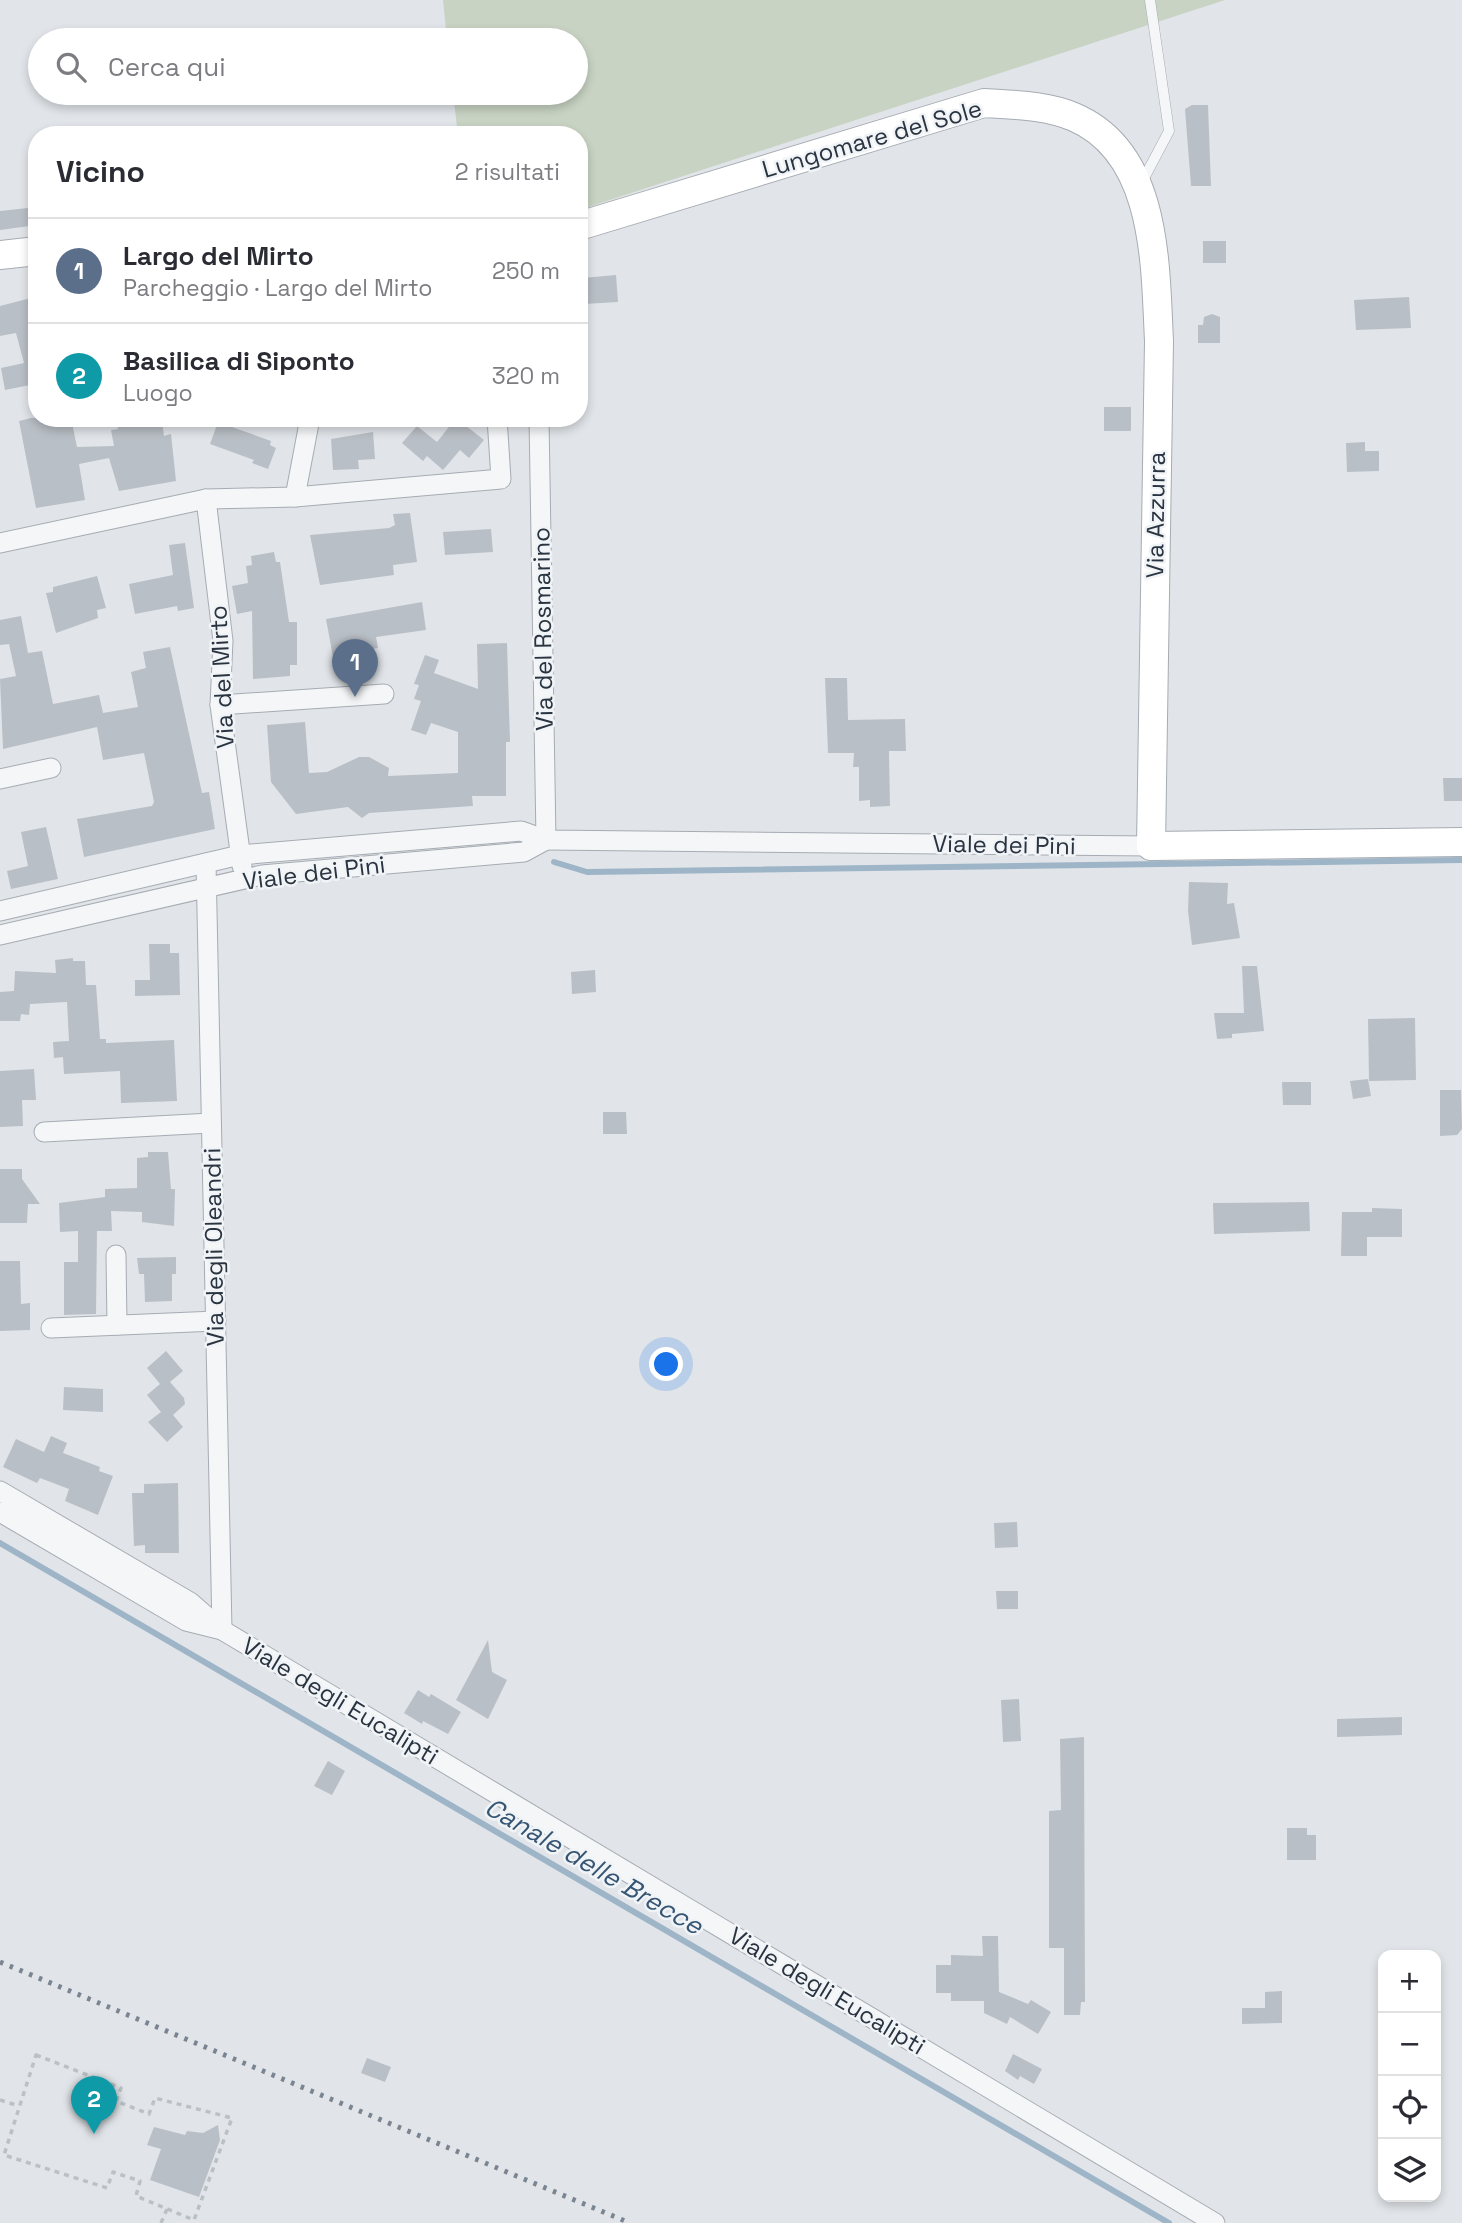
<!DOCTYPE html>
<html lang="it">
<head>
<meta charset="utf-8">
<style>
	:root { --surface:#fff; --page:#f7f7f7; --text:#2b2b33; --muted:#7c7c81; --line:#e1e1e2; --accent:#c94c66 }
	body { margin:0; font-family:"Space Grotesk",sans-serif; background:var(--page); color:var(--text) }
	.controls { position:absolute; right:21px; bottom:21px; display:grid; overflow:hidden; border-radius:14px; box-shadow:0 4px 10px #0003 }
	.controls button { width:63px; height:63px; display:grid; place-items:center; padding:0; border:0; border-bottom:2px solid var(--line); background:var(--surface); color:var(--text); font:35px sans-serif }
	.you { position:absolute; left:667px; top:1365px; width:24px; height:24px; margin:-18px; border:5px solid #fff; border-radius:50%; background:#1a73e8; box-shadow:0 0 0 10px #1a73e833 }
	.badge { display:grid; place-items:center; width:46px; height:46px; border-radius:50%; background:var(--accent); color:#fff; font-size:23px; font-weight:700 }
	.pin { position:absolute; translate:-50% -58px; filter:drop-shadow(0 2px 4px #0008) }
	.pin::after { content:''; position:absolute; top:37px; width:24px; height:21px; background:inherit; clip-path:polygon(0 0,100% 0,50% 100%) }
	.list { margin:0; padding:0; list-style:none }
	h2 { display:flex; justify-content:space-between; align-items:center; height:91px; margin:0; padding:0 28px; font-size:30px }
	h2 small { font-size:23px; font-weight:400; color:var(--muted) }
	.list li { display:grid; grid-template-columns:46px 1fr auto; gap:21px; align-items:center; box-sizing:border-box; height:105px; padding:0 28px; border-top:2px solid var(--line) }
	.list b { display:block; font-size:26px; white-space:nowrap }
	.list p { margin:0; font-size:23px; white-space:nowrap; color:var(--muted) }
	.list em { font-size:23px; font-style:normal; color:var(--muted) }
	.icon { flex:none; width:38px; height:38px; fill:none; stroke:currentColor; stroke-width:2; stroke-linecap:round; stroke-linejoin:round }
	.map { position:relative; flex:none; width:1462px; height:2223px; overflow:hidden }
	.search { position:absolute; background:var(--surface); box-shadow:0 4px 10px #0003; left:28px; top:28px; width:560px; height:77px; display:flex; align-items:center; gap:18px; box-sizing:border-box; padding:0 24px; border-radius:38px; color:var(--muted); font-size:26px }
	.panel { position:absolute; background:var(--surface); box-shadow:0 4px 10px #0003; left:28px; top:126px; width:560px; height:301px; border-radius:28px }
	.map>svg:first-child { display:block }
	.green { fill:#c8d3c3 }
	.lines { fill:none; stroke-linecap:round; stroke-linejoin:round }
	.stream { stroke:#9eb5c8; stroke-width:6 }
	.building { fill:#b9bfc6 }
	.lane-casing { stroke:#a6acb3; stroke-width:11 }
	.street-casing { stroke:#a6acb3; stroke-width:21 }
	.secondary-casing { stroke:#a6acb3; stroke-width:30 }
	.path { stroke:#bbc0c5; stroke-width:3.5; stroke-dasharray:5 5; stroke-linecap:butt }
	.lane { stroke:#f4f6f8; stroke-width:10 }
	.street { stroke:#f4f6f8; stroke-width:19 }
	.secondary { stroke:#fff; stroke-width:28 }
	.rail { stroke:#7b8592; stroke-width:5; stroke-dasharray:3.5 7; stroke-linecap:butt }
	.labels { text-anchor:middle; stroke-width:5; stroke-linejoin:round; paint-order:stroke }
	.street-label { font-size:24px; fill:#2a3441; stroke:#f1f4f7 }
	.water-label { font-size:26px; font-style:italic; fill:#365573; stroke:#f1f4f7 }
</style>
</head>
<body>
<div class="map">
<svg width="1462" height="2223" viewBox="0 0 1462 2223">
	<rect width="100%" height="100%" fill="#e1e5e9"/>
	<polygon class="green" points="443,0 1225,0 579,210 579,135 458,135 453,93 576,93 576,40 447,40"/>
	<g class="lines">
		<g class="stream">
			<polyline points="554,862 587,872 1462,860"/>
			<polyline points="0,1543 1169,2223"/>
		</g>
	</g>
	<g class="building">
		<polygon points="1192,105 1208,105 1211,186 1191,186 1185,109"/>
		<polygon points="37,207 37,225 0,230 0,211"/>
		<rect x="1203" y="241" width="23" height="22"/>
		<polygon points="616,275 618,302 584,304 582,278"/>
		<polygon points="1409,297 1411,328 1356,330 1354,300"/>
		<polygon points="31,298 37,331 37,390 32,390 30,385 5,390 1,368 24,363 16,333 0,336 0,306"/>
		<polygon points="1212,314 1220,317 1220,343 1198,343 1198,325 1203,325 1204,317"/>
		<rect x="1104" y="407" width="27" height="24"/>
		<polygon points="31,418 71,418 77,447 114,446 111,430 118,429 116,418 162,421 164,436 171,434 176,481 119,491 109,458 79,464 85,500 36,508 19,421"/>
		<polygon points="456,418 484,440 469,458 460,450 443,470 427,456 423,461 402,443 417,426 437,442"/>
		<polygon points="218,422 271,441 270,445 276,448 268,469 252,463 254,460 210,444"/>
		<polygon points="373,432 375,459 358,460 359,469 333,470 331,439"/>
		<polygon points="1365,442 1365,451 1379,451 1379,471 1347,472 1346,443"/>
		<polygon points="410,513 417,562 393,565 394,575 320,585 310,535 389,528 395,525 393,514"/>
		<polygon points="491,529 493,552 445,555 443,532"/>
		<polygon points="185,543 194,608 178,611 177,606 135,614 129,584 173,575 169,545"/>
		<polygon points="274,552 276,562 280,562 289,622 297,622 297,665 290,665 290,676 253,679 252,611 237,614 232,586 248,583 246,566 252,565 251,556"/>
		<polygon points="97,576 106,608 97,610 98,618 56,633 46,593 53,592 53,587"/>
		<polygon points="422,602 426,630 376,637 378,648 372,649 375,672 344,677 341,655 333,657 326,619"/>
		<polygon points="21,616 28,653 42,651 53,704 99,695 103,713 138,707 131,672 146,668 143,652 170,647 202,793 209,792 215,829 84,857 77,819 152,806 154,802 144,753 103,760 97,727 3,749 0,679 16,676 9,644 0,645 0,620"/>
		<polygon points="507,643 510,742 506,742 506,796 472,796 473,806 369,813 362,818 348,807 296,814 271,782 267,725 305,722 309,773 327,772 359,757 369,757 389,768 388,776 458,773 458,732 431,723 426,735 411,730 421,701 414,699 419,685 414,684 425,655 439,660 434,673 478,689 477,644"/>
		<polygon points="825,678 847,678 848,720 905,719 906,751 889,751 890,806 870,807 870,800 859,801 859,767 853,767 854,753 828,753"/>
		<polygon points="1443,778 1462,778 1462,801 1444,801"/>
		<polygon points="46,827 58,879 11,889 7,871 28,866 21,832"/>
		<polygon points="1189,882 1228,883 1227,904 1234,903 1240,938 1192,945 1188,911"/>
		<polygon points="149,944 170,944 170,953 179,953 180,995 135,996 135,980 150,980"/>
		<polygon points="73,958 73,961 85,961 86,985 96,985 100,1039 106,1039 106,1043 174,1040 177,1101 121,1103 120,1071 64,1074 63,1057 54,1058 53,1042 69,1041 67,1002 30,1004 29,1015 21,1014 20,1021 0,1021 0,992 14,991 15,971 56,973 55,960"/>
		<polygon points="1242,966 1257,966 1264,1031 1232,1034 1232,1038 1217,1039 1214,1013 1244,1013"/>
		<polygon points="595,970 596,992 572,994 571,972"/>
		<polygon points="1415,1018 1416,1080 1369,1081 1368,1019"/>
		<polygon points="34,1069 36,1100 22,1100 23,1126 0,1127 0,1071"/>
		<polygon points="1368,1079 1371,1096 1353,1099 1350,1081"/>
		<polygon points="1282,1082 1311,1082 1311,1105 1283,1105"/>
		<polygon points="1440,1090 1461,1090 1462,1129 1457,1135 1440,1136"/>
		<polygon points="603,1112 626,1112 627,1134 603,1134"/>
		<polygon points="148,1152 168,1152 171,1189 175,1189 174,1226 142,1222 142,1212 111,1211 112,1231 97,1231 96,1314 64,1315 64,1262 78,1262 78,1231 60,1232 59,1203 105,1197 105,1189 137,1188 137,1158 148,1157"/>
		<polygon points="0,1169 22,1169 22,1179 40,1204 28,1204 27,1223 0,1223"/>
		<polygon points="1309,1202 1310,1231 1214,1234 1213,1203"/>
		<polygon points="1372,1208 1402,1209 1402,1237 1367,1237 1367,1256 1341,1256 1342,1212 1372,1212"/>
		<polygon points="176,1257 176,1274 172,1274 172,1301 145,1302 144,1274 139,1274 137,1258"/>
		<polygon points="0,1261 20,1261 21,1304 30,1303 30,1330 0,1331"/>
		<polygon points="166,1351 183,1371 170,1382 184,1398 185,1404 173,1415 183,1427 167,1442 148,1422 161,1412 147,1395 160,1384 147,1368"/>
		<polygon points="64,1387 103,1389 103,1412 63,1410"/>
		<polygon points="51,1436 67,1443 63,1453 100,1467 99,1471 113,1476 98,1515 65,1501 69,1489 40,1478 37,1483 3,1467 16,1439 44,1452"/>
		<polygon points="178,1483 179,1553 145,1553 145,1545 134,1546 132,1493 144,1493 144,1484"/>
		<polygon points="1017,1522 1018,1547 995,1548 994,1523"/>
		<polygon points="996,1591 1018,1591 1018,1609 997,1609"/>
		<polygon points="488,1640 492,1672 507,1680 488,1719 456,1700"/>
		<polygon points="418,1690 429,1697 431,1694 461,1712 448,1734 423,1721 422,1724 404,1713"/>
		<polygon points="1019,1699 1021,1741 1003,1742 1001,1700"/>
		<polygon points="1402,1717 1402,1735 1337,1737 1337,1719"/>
		<polygon points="1084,1737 1085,2002 1081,2002 1080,2015 1064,2015 1064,1948 1049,1948 1049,1811 1061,1810 1060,1739"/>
		<polygon points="328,1761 345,1771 332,1795 314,1786"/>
		<polygon points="1287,1828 1307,1828 1307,1835 1316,1835 1316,1860 1287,1860"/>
		<polygon points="982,1936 998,1936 999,1992 1028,2004 1031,2000 1051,2012 1038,2034 1010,2017 1007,2024 984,2013 984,2001 951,2001 951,1993 936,1993 936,1965 951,1965 951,1955 983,1956"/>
		<polygon points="1282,1991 1282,2023 1242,2024 1242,2008 1265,2008 1265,1992"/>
		<polygon points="1013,2054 1042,2069 1034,2084 1020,2076 1018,2080 1005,2071"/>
		<polygon points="367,2058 391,2067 385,2082 361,2073"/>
		<polygon points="218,2125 220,2140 199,2197 150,2180 161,2149 147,2145 154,2127 185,2135 187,2131 203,2133"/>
	</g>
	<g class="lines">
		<g class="lane-casing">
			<polyline id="lane" points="1141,184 1169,131 1150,0"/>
		</g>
		<g class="street-casing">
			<g id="street">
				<polyline points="539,418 546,840"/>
				<polyline points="295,497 310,418"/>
				<polyline points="206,499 223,641 220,705 242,866"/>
				<polyline points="0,543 206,499 295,497 501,479 497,418"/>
				<polyline points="220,705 384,694"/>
				<polyline points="0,779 51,768"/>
				<polyline points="206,863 222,1630"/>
				<polyline points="0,911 240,855 521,831 546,840 1151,846"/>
				<polyline points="0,935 262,875 524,852 546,840"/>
				<polyline points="44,1132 211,1123"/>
				<polyline points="116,1255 117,1325"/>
				<polyline points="51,1328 216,1321"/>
				<polyline points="0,1491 190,1602 222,1630 1215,2223"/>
				<polyline points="0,1512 186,1621 218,1629"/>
			</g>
		</g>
		<g class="secondary-casing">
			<g id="secondary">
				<path d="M 579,226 L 984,103 C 1015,105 1046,105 1074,117 C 1158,153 1155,265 1159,341 L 1151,846 L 1462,842"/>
				<polyline points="0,255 37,251"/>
			</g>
		</g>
		<g class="path">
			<polygon points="36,2055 121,2088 116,2101 149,2114 155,2098 232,2118 194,2220 136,2196 140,2181 113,2172 107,2188 4,2155"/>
			<polyline points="0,2100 19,2106"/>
			<polyline points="161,2223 167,2209"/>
		</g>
		<use href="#lane" class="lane"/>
		<use href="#street" class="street"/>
		<use href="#secondary" class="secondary"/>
		<polyline class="rail" points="0,1962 630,2223"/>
	</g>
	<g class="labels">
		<g class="street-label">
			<text transform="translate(872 139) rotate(-16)" y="8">Lungomare del Sole</text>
			<text transform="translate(1156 515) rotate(-89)" y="8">Via Azzurra</text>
			<text transform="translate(543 629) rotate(-91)" y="8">Via del Rosmarino</text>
			<text transform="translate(222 677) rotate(-93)" y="8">Via del Mirto</text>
			<text transform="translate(1004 845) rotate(1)" y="8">Viale dei Pini</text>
			<text transform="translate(314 873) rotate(-7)" y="8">Viale dei Pini</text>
			<text transform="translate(214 1247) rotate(-91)" y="8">Via degli Oleandri</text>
			<text transform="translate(340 1701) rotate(31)" y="8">Viale degli Eucalipti</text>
			<text transform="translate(827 1991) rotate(31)" y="8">Viale degli Eucalipti</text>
		</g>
		<g class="water-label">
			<text transform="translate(594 1866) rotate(30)" y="9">Canale delle Brecce</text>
		</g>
	</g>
</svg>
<div class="controls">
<button>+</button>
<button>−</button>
<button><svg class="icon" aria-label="locate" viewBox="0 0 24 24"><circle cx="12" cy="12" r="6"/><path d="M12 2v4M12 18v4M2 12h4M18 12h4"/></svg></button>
<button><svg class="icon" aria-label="layers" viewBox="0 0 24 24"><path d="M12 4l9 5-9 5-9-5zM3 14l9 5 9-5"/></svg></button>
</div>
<div class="you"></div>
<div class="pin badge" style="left:355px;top:697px;background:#5c6f8a">1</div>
<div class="pin badge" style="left:94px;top:2134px;background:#0f9aa8">2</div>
<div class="search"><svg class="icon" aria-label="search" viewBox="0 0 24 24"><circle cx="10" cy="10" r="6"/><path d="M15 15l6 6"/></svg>Cerca qui</div>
<section class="panel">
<h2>Vicino<small>2 risultati</small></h2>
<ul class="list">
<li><span class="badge" style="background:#5c6f8a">1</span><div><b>Largo del Mirto</b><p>Parcheggio · Largo del Mirto</p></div><em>250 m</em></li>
<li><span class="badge" style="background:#0f9aa8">2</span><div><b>Basilica di Siponto</b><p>Luogo</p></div><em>320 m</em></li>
</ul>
</section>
</div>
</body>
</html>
